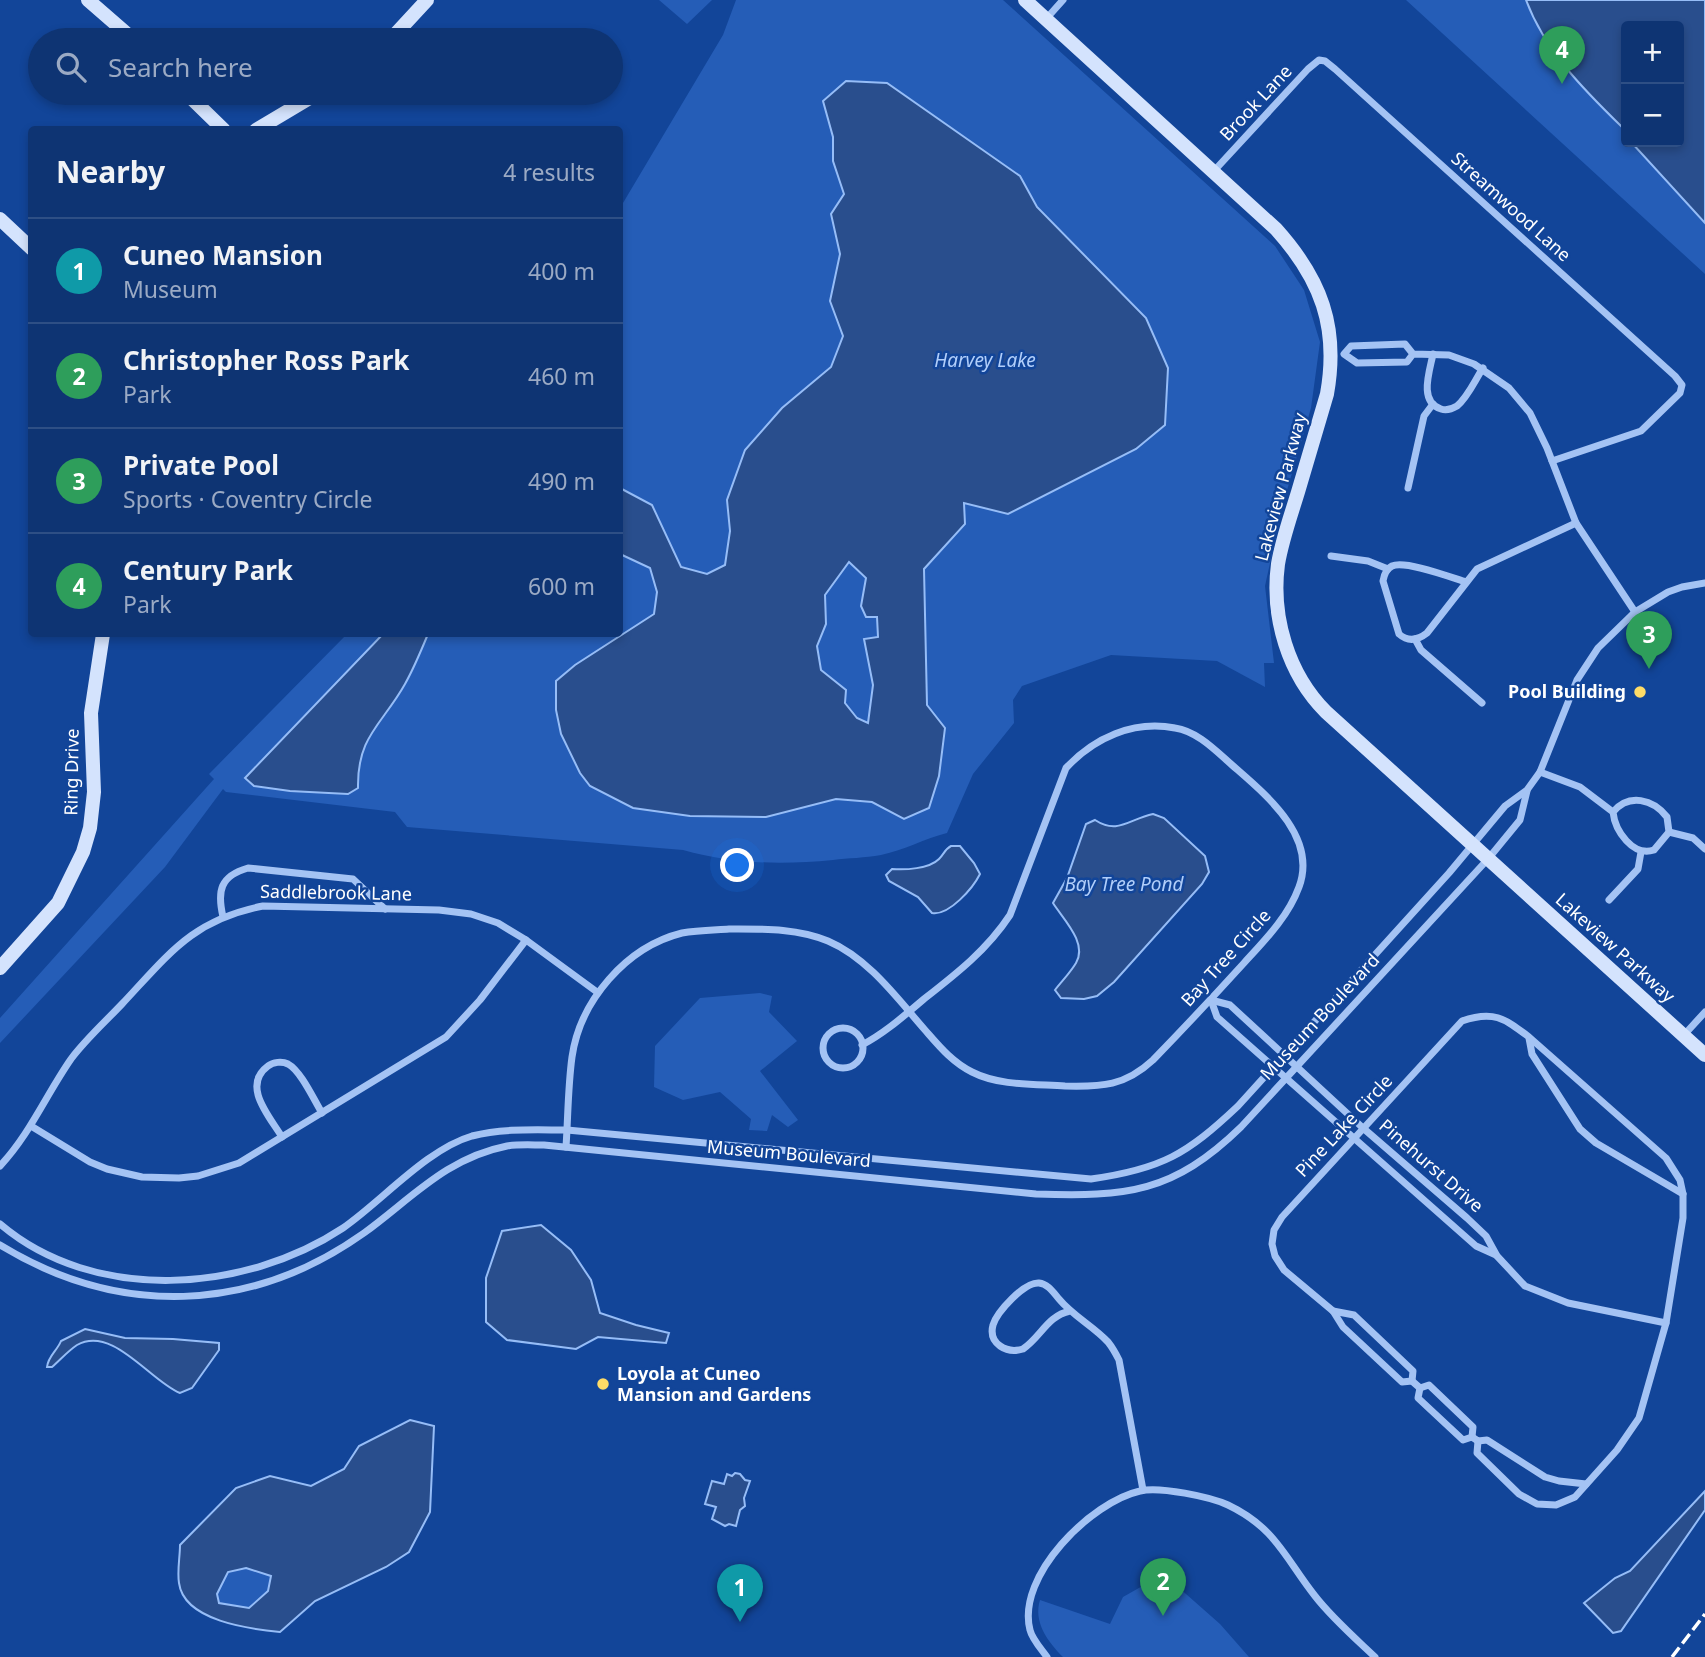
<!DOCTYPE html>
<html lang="en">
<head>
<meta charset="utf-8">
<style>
	:root { --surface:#0e3473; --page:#173c78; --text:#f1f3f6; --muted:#9baac4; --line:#2e4f85; --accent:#bca0f2 }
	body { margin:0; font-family:"Noto Sans",sans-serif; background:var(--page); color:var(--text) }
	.controls { position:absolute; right:21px; top:21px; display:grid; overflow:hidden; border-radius:7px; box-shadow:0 4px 10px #0003 }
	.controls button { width:63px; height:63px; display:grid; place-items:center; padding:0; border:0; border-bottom:2px solid var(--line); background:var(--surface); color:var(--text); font:35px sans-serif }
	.you { position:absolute; left:738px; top:866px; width:24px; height:24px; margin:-18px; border:5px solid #fff; border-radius:50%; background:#1a73e8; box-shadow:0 0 0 10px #1a73e833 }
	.badge { display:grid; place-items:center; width:46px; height:46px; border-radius:50%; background:var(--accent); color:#fff; font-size:23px; font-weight:700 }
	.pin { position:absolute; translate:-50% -58px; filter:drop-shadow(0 2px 4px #0008) }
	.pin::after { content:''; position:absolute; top:37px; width:24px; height:21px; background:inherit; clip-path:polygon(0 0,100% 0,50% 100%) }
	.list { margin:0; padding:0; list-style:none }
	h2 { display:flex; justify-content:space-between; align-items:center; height:91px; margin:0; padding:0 28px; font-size:30px }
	h2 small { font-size:23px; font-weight:400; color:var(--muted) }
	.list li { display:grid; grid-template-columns:46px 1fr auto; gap:21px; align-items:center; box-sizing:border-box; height:105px; padding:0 28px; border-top:2px solid var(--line) }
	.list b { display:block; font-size:26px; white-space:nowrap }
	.list p { margin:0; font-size:23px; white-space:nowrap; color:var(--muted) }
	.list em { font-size:23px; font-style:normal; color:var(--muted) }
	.icon { flex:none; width:38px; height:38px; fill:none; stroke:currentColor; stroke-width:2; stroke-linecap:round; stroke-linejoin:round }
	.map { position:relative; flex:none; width:1705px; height:1657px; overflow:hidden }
	.search { position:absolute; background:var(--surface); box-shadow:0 4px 10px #0003; left:28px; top:28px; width:595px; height:77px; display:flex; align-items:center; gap:18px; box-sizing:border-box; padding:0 24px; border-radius:38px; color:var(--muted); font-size:26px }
	.panel { position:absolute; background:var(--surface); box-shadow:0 4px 10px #0003; left:28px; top:126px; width:595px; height:511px; border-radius:7px }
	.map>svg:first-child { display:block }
	.green { fill:#255db7; fill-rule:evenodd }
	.water { fill:#294e8d; stroke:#96bdf7; stroke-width:2; fill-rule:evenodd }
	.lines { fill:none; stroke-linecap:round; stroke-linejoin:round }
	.street { stroke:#a4c3f4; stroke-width:7 }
	.secondary { stroke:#d4e3fd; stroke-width:14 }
	.rail { stroke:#fff; stroke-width:3.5; stroke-dasharray:12 5; stroke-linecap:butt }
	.poi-dot { fill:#ffdc67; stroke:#124599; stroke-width:2.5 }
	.labels { text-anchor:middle; stroke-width:5; stroke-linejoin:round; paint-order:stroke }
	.street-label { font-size:18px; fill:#fff; stroke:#124599 }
	.poi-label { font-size:18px; font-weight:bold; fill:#fff; stroke:#124599; text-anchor:end }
	.water-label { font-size:19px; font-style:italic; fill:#b1cefa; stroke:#124599 }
</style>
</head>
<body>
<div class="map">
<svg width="1705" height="1657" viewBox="0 0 1705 1657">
	<rect width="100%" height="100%" fill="#124599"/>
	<g class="green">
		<polygon points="659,0 712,0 687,24"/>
		<path d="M 736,0 L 1003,0 L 1275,246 L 1304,290 L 1320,342 L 1311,408 L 1283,504 L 1265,586 L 1274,663 L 1264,663 L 1265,687 L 1217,661 L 1111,655 L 1022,686 L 1013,700 L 1014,723 L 973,774 L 947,833 C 923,839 905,850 881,855 C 865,858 848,858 833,860 C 781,865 733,864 683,850 L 407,827 L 395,812 L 226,792 L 223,789 L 165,867 L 0,1043 L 0,1018 L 214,779 L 209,774 L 347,634 L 620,634 L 620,208 L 723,35 Z"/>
		<path d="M 1406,0 L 1705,0 L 1705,274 ZM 1626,26 L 1679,26 L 1679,142 L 1626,142 Z"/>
		<polygon points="760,993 772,996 769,1012 797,1041 760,1071 798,1120 788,1127 772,1115 767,1131 749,1130 751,1119 720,1092 683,1100 654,1087 655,1046 700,998"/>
		<polygon points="246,1568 271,1576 269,1591 249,1608 219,1603 217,1594 228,1572"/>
		<path d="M 1160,1576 L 1169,1579 L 1220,1624 L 1249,1657 L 1063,1657 C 1048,1642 1033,1622 1040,1600 L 1110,1624 L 1123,1597 Z"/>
	</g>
	<g class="water">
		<path d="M 1526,0 L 1705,0 L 1705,223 L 1631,142 L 1679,142 L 1679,26 L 1626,26 L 1626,134 L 1622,127 C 1584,90 1545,51 1526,0 Z"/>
		<path d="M 846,81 L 887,83 L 1020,176 L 1037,207 L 1146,318 L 1168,368 L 1165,425 L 1136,449 L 1008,514 L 964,503 L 965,524 L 924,569 L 927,705 L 945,728 L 939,776 L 929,808 L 904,819 L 872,802 L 836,799 L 766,817 L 690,816 L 633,808 L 590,786 L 580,773 L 561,734 L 556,710 L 556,681 L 575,665 L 654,614 L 657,592 L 650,568 L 620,554 L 620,488 L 652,505 L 681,567 L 707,574 L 725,565 L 730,531 L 727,500 L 745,450 L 782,408 L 831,367 L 843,336 L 830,301 L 840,254 L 831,214 L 844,194 L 833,161 L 833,137 L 823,101 ZM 849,562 L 866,578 L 861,606 L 866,617 L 877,617 L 878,637 L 864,639 L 873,685 L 868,723 L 857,718 L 845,703 L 846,690 L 821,670 L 817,646 L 826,624 L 825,595 Z"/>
		<path d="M 383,634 L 428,634 C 421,651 414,668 405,684 C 382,725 357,736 358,788 L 348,794 L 290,791 L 254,786 L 245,778 Z"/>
		<path d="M 1153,814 L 1164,818 L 1205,856 L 1209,872 L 1202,884 L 1114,982 L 1097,996 L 1084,999 L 1061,998 L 1055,990 C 1062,981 1070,973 1076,963 C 1088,943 1063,919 1053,903 L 1067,878 L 1086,824 L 1095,820 C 1118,835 1129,819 1153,814 Z"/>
		<path d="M 951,846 L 960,846 L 974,863 L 980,874 C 973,888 949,916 932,913 L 918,897 L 889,881 L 886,875 L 892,869 C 905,870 929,869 939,859 C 944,854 945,849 951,846 Z"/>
		<polygon points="541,1225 571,1250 591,1280 600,1313 636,1325 669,1333 666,1343 598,1337 576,1349 507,1340 486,1322 486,1278 502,1231"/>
		<path d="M 85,1329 L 125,1338 L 173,1339 L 219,1343 L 219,1350 L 192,1388 L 180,1393 C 150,1381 113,1325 77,1345 C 68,1351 60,1360 52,1367 L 47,1367 C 48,1356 57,1351 61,1341 Z"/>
		<path d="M 410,1420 L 434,1426 L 430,1512 L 409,1552 L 386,1567 L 315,1601 L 280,1632 C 250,1629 184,1621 179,1583 C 177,1571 180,1557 180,1545 L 236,1488 L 270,1476 L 311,1486 L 344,1469 L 359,1446 ZM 246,1568 L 271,1576 L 268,1591 L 249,1608 L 219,1603 L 217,1594 L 228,1572 Z"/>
		<polygon points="735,1473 740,1474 745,1480 750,1481 744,1498 745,1506 740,1510 736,1526 729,1524 725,1526 712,1519 716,1507 705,1504 712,1481 724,1484 727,1474 732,1476"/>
		<polygon points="1705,1491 1705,1510 1621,1631 1613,1633 1584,1603 1615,1578 1630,1571"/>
	</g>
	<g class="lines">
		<g class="street">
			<polyline points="1046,19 1063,0"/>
			<polyline points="1213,172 1308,69 1319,60 1325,61 1335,69 1675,376 1682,385 1680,393 1641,431 1552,461"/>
			<polyline points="1413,354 1405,344 1351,346 1344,354 1357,363 1407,362 1413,354 1449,355 1474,364 1509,388 1530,413 1547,448 1576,523 1635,612"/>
			<path d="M 1433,354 C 1430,370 1418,402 1441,409 C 1447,411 1452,409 1457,406 C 1468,397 1475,380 1483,368"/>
			<polyline points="1408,488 1424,416 1433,404"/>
			<polyline points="1331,556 1368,561 1388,569"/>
			<path d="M 1466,582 C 1450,577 1405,560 1392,566 C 1386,569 1384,575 1383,581 L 1399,634 C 1408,642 1418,640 1427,633 L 1477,569 L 1576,523"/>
			<polyline points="1415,639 1421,650 1482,703"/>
			<path d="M 1540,772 L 1580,787 L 1613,812 C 1615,831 1633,857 1654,850 L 1669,832 L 1667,817 C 1653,799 1629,793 1613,812"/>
			<polyline points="1669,832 1693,838 1705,849"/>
			<polyline points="1609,900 1638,869 1641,852"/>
			<path d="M 223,917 C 217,891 220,876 248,868 L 353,879 L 385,909"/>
			<polyline points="1211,1000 1230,1005 1363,1128 1467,1218 1486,1236 1497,1256 1525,1286 1568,1303 1666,1323"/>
			<polyline points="1211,1000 1217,1017 1476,1246 1496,1255"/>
			<circle cx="843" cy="1048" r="20"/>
			<polyline points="1684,1035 1705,1012"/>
			<polyline points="1529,1038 1532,1054 1580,1129 1596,1143 1683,1194"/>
			<polyline points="31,1126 90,1162 107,1169 142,1177 179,1178 198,1176 239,1163 446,1037 480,1000 526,940"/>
			<path d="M 282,1137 C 270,1117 241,1086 268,1066 C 273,1062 282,1061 288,1064 C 301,1071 314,1100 322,1113"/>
			<path d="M 566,1147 C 568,1117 568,1086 572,1057 C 580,1001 626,947 682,933 C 697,930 714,930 729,929 C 763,929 797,928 828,941 C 868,958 897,998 925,1030 C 939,1046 952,1062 972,1072 C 999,1086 1036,1084 1065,1086 C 1102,1087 1125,1086 1153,1060 C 1184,1028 1214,996 1244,963 C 1265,940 1288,917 1299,887 C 1318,836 1265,794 1232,765 C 1216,751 1197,731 1175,728 C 1133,720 1094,738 1066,768 L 1010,915 C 987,950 956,974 924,999 C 905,1015 885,1033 862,1045"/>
			<path d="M 0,1166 C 30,1134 46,1095 71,1059 C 86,1039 105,1022 122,1004 C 169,954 192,920 263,906 L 439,910 L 471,914 L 498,923 L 526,940 L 597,992"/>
			<path d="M 0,1224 C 94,1304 245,1293 343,1228 C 382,1201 427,1149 472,1136 C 503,1128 536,1130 567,1130 L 1091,1179 C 1162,1169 1187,1154 1238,1106 L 1449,873 L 1505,806 L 1527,790 L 1540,772 L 1577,680 L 1598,648 L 1635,612 L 1668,592 L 1682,587 L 1705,583"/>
			<path d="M 0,1245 C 118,1317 250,1314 364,1233 C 411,1199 446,1158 507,1146 C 519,1144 532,1145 544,1145 L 1036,1194 C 1127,1197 1173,1193 1241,1127 L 1488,859 L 1520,820 L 1527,791"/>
			<path d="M 1070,1311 C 1047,1316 1041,1337 1023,1349 C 1007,1354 988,1344 993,1325 C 997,1312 1024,1282 1039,1283 C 1048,1284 1053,1292 1059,1299 C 1073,1316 1093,1326 1108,1342 C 1112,1347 1116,1354 1119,1360 L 1143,1490"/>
			<polyline points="1333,1311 1354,1315 1413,1371 1412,1381"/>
			<path d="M 1420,1388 L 1412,1381 L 1402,1382 L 1343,1327 L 1333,1311 L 1284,1270 L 1275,1256 L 1272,1244 L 1274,1230 L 1282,1217 L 1462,1021 C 1493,1010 1504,1018 1529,1037 L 1666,1158 L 1680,1180 L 1683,1194 L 1683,1218 L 1666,1323 L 1639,1418 L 1617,1450 L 1575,1497 L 1556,1505 L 1537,1504 L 1519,1494 L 1477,1453 L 1478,1441"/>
			<polyline points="1420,1388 1418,1398 1463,1440 1472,1437"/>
			<polyline points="1420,1388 1429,1385 1473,1427 1472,1437"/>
			<polyline points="1472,1437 1478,1441 1487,1440 1545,1477 1559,1481 1586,1484"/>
			<path d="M 1047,1657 C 1042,1650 1032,1639 1030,1630 C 1016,1576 1091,1502 1140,1491 C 1159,1486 1211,1497 1228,1505 C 1276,1528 1285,1558 1315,1596 C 1332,1618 1355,1638 1375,1657"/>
		</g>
		<g class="secondary">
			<polyline points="88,0 134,40"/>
			<path d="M 1025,0 L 1276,229 C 1321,279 1339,327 1327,394 C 1317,427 1308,459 1298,492 C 1291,515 1282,540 1278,564 C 1271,617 1288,674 1326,712 L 1705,1055"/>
			<polyline points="390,40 427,0"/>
			<polyline points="186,93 224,130"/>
			<polyline points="256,130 318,93"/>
			<polyline points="0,219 32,249"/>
			<polyline points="0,968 58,903 83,852 90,828 94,792 91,713 103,634"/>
		</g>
		<polyline class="rail" points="1672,1657 1705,1614"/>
	</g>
	<g class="poi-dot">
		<circle cx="1640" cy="692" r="7"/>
		<circle cx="603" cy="1384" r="7"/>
	</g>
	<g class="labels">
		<g class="street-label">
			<text transform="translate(1256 103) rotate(-47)" y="6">Brook Lane</text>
			<text transform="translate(1511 207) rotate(42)" y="6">Streamwood Lane</text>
			<text transform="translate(1281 487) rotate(-75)" y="6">Lakeview Parkway</text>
			<text transform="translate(72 772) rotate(-89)" y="6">Ring Drive</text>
			<text transform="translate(336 893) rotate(1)" y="6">Saddlebrook Lane</text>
			<text transform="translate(1615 948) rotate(42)" y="6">Lakeview Parkway</text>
			<text transform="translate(1226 958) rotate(-48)" y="6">Bay Tree Circle</text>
			<text transform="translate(1320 1017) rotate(-47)" y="6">Museum Boulevard</text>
			<text transform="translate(1344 1126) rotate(-47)" y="6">Pine Lake Circle</text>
			<text transform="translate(789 1154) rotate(5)" y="6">Museum Boulevard</text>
			<text transform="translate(1431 1166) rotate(41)" y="6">Pinehurst Drive</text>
		</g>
		<g class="poi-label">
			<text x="1626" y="698">Pool Building</text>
			<text x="617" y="1380" text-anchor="start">Loyola at Cuneo<tspan x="617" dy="21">Mansion and Gardens</tspan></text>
		</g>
		<g class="water-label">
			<text x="985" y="367">Harvey Lake</text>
			<text x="1124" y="891">Bay Tree Pond</text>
		</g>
	</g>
</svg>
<div class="controls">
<button>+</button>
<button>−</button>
</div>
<div class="you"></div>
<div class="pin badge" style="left:740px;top:1622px;background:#0f9aa8">1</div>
<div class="pin badge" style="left:1163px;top:1616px;background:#2e9e5b">2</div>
<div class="pin badge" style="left:1649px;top:669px;background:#2e9e5b">3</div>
<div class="pin badge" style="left:1562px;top:84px;background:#2e9e5b">4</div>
<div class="search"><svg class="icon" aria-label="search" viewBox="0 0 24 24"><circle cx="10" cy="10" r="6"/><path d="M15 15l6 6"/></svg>Search here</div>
<section class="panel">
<h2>Nearby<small>4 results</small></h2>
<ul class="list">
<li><span class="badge" style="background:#0f9aa8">1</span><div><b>Cuneo Mansion</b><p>Museum</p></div><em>400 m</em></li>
<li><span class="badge" style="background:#2e9e5b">2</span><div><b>Christopher Ross Park</b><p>Park</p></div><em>460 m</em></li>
<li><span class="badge" style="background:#2e9e5b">3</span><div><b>Private Pool</b><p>Sports · Coventry Circle</p></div><em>490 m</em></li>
<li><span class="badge" style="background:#2e9e5b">4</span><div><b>Century Park</b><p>Park</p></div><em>600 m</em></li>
</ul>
</section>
</div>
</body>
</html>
